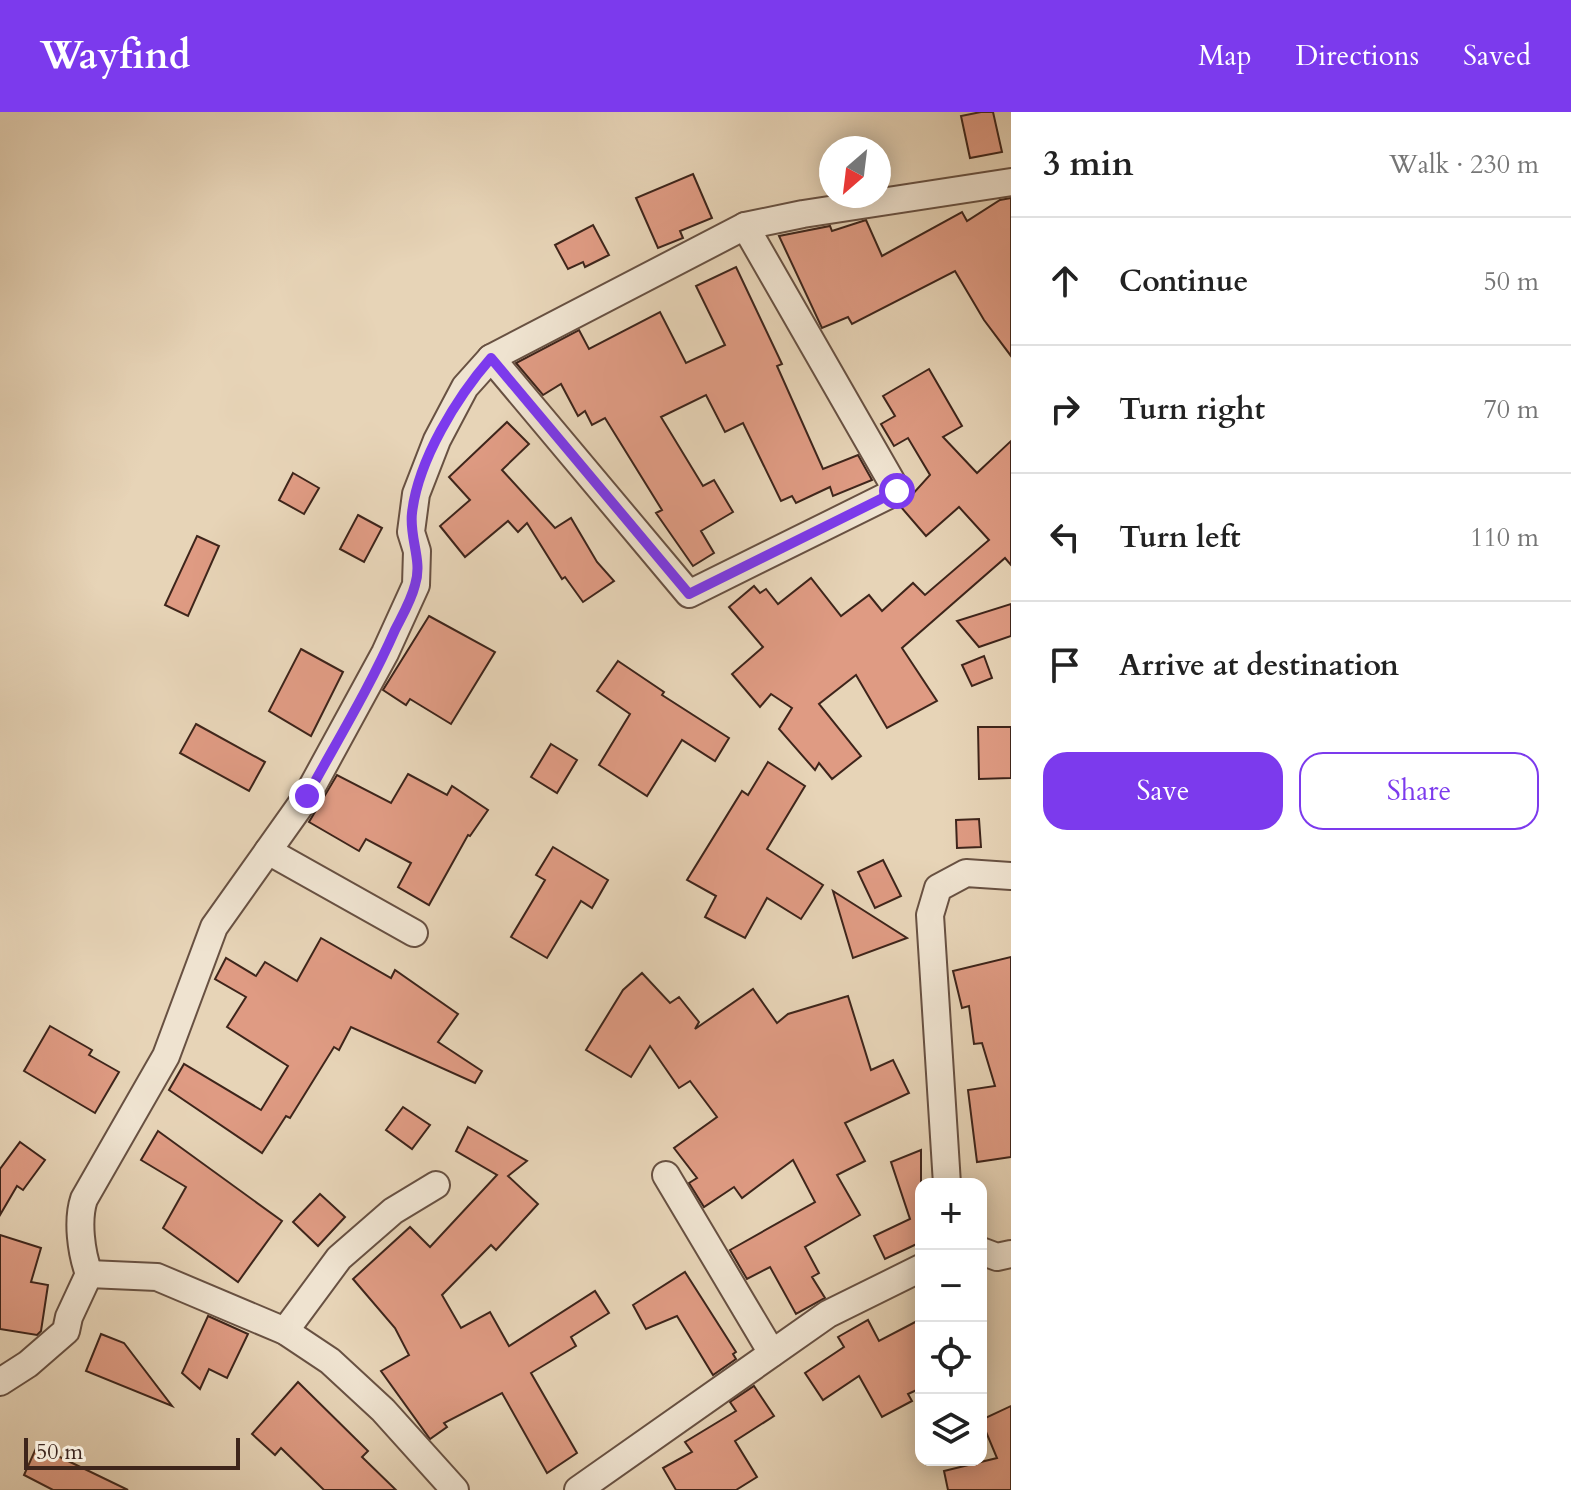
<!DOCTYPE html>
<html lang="en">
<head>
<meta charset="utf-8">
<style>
	:root { --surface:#fff; --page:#f2f2f2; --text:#222; --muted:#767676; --line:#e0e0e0; --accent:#7c3aed }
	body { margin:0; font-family:Cardo,serif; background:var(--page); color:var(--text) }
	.controls { position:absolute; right:24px; bottom:24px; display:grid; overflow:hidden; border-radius:16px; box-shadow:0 4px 20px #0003 }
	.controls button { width:72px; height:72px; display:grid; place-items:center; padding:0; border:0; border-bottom:2px solid var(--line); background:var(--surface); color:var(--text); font:40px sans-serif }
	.compass { position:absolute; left:819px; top:24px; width:72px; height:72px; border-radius:50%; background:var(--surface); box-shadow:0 4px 20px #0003; rotate:208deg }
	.scale { position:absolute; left:24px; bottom:20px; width:216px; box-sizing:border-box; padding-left:8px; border:4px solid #3e251b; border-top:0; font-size:22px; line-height:28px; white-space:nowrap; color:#3e251b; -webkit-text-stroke:6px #efe3d0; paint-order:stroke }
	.stop { position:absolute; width:24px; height:24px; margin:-18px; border:6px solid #7c3aed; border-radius:50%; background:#fff }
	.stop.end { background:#7c3aed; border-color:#fff; box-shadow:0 2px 8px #0008 }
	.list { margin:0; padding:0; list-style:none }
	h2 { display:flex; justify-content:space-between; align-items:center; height:104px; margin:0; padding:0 32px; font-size:34px }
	h2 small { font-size:26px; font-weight:400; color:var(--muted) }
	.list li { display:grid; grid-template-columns:52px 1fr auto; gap:24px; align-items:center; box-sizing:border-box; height:128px; padding:0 32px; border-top:2px solid var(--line) }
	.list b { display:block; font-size:30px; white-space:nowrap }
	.list em { font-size:26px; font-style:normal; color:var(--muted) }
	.actions { display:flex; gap:16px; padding:24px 32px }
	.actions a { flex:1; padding:18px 0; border:2px solid var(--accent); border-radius:24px; text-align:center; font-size:28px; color:var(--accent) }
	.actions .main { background:var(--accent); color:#fff }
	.icon { flex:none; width:44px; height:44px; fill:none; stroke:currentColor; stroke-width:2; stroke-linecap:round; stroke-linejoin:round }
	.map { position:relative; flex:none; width:1011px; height:1378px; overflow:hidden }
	header { display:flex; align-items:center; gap:48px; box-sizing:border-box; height:112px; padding:0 40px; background:var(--accent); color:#fff }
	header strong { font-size:38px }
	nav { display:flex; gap:44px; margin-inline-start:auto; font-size:28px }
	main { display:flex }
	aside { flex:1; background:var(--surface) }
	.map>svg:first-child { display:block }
	.building { fill:#df9b83; stroke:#3e251b; stroke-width:2 }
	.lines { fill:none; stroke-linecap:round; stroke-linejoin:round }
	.street-casing { stroke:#685142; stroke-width:30 }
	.street { stroke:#efe3d0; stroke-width:26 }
	.route { stroke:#7c3aed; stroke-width:10 }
</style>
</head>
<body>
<header>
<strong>Wayfind</strong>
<nav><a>Map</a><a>Directions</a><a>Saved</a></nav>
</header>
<main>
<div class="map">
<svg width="1011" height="1378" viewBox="0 0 1011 1378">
	<rect width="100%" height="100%" fill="#e7d4b7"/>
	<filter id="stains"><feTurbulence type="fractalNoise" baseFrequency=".0025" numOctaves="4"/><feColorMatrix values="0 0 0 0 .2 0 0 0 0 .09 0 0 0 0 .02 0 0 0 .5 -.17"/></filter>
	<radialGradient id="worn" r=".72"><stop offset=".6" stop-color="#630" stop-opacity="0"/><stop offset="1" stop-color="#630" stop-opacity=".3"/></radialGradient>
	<g class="building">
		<polygon points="981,0 993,0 1002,40 970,46 961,4"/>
		<polygon points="693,62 712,106 680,119 683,126 658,136 636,86"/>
		<polygon points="1011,86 1011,244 984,208 955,159 852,212 848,205 822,216 779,124 830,114 832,119 866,108 882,144 962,100 967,109 1000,88"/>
		<polygon points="593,113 609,143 585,155 583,150 568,157 555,133"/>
		<polygon points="736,155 782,252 777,254 823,357 858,343 872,368 833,384 830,375 796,391 792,384 781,389 743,311 725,320 706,283 661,305 703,374 714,368 733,400 701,419 714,441 693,454 656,401 662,398 605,306 592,313 585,299 578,304 561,272 543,283 516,251 579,218 589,237 660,200 686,251 725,233 696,174"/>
		<polygon points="929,257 962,314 943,325 977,361 1011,329 1011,453 1005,446 902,536 937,589 887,616 856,563 819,592 861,644 832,667 819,651 815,658 779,617 792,596 771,582 760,595 732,562 763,535 729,495 754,474 760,481 766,477 778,492 811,466 841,504 869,483 882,499 913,471 925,483 989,428 959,395 926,424 901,395 930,363 908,326 894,334 881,312 895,304 883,284"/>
		<polygon points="507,310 529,332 502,358 555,416 571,406 597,450 614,469 583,490 565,465 562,467 527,411 518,420 508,409 465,445 440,414 470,388 449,365"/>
		<polygon points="293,361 319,376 304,402 279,388"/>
		<polygon points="358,403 382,416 364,450 340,437"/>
		<polygon points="197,424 219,434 188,504 165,493"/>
		<polygon points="1011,492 1011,524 979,535 957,509"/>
		<polygon points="429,504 495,540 451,612 410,587 406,593 383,578"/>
		<polygon points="301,537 343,560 311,624 269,599"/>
		<polygon points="984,544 992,566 972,574 962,553"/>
		<polygon points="618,549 664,580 662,583 729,626 715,649 682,628 647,684 599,653 630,602 597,579"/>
		<polygon points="196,612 265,650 249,679 180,641"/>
		<polygon points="978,615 1011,615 1011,666 979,667"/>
		<polygon points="551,632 577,648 557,681 531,665"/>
		<polygon points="768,650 805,674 767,737 823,773 801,807 767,786 745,826 705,805 716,784 687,768 742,679 748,683"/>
		<polygon points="408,662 447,683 452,674 488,698 470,724 468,723 429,793 398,775 411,751 366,727 359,739 309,710 337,663 391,691"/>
		<polygon points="979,707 981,735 957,736 956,708"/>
		<polygon points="553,735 608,768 592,796 581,789 547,846 511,825 545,768 536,763"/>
		<polygon points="883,748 901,784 875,796 858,760"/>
		<polygon points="833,779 907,826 853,846"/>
		<polygon points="321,826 391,866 395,858 458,902 438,930 482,959 475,971 351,915 339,938 334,935 290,1006 286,1004 262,1041 169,978 184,952 261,998 288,954 227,915 246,885 215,867 226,846 256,864 265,850 297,869"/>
		<polygon points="1011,845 1011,1045 977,1050 968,978 995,974 982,931 974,932 969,894 962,896 953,859"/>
		<polygon points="642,861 670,891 679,885 699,910 695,917 753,877 777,911 788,902 848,884 871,958 893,948 909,981 845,1011 865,1049 837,1063 860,1103 805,1135 819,1161 812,1165 825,1186 796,1202 770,1155 747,1167 730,1138 815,1090 793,1048 742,1086 734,1075 704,1095 689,1071 697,1066 674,1036 717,1005 690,969 679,976 650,934 631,965 586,938 623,878"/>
		<polygon points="50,914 92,938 89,943 119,960 95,1001 24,959"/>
		<polygon points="403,995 430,1013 412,1037 386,1018"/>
		<polygon points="468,1015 527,1049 508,1064 538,1092 496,1138 491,1133 442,1183 461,1216 490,1200 509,1234 595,1179 609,1201 571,1225 576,1234 531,1261 577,1341 547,1361 502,1281 444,1311 447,1315 430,1327 381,1259 409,1243 395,1216 353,1167 410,1115 430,1135 497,1063 456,1039"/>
		<polygon points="158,1019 282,1109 238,1170 163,1116 186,1075 141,1048"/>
		<polygon points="20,1030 45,1048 23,1078 17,1074 0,1103 0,1057"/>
		<polygon points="921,1038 921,1130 885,1147 874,1124 910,1107 891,1050"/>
		<polygon points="320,1082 345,1105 318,1134 293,1110"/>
		<polygon points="0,1123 41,1136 31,1170 48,1173 41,1219 37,1223 0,1217"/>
		<polygon points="685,1160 736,1240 733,1242 736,1247 713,1263 677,1204 646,1217 633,1193"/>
		<polygon points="208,1204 248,1222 227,1266 209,1257 200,1277 182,1261"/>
		<polygon points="921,1207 921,1276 908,1282 912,1289 882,1305 859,1264 823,1288 805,1261 844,1235 838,1225 868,1208 879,1229"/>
		<polygon points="101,1222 124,1231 172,1294 86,1259"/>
		<polygon points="298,1270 368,1339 362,1345 396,1378 324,1378 281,1336 275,1343 252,1322"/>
		<polygon points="754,1274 774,1304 735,1329 757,1365 736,1378 676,1378 663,1356 692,1340 685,1330 736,1299 730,1290"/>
		<polygon points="1011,1294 1011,1378 948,1378 944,1359 997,1346 981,1308"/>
		<polygon points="37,1334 128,1378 53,1378 24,1363"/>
	</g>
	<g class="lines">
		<g class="street-casing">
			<g id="street">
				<polyline points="491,246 689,482 897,379 745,114"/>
				<polyline points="268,739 414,821"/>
				<polyline points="666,1063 772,1241"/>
				<polyline points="947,1072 930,803 938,776 966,761 1011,764"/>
				<polyline points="981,1139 997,1145 1011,1142"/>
				<polyline points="89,1162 157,1165 285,1219 330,1249 383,1298 455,1378"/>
				<polyline points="285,1219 339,1146 393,1099 436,1073"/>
				<path d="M 0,1270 L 28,1252 L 66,1219 L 69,1205 L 89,1162 C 81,1140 77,1108 84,1087 L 166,944 L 214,815 L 307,684 L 385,541 L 416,473 L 417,439 L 411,420 L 416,382 L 437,328 L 465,275 L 491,246 L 745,114 L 803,102 L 1011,70"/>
				<polyline points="578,1378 828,1202 921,1156"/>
			</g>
		</g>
		<use href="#street" class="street"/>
	</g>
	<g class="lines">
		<path class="route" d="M 307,684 C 337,629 370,575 395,518 C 402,504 411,489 415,473 C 423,449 409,426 412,401 C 418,348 457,285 491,246 L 689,482 L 897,379"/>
	</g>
	<rect width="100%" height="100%" filter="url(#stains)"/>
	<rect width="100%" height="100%" fill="url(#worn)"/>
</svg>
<div class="controls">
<button>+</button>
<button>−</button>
<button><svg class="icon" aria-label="locate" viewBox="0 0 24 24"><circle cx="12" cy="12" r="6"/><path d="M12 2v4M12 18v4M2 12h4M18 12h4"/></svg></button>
<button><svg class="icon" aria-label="layers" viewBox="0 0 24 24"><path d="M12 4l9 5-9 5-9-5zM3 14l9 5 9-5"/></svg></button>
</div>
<svg class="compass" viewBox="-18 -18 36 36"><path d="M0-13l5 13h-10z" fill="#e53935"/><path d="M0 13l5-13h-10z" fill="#767676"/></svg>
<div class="scale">50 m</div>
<div class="stop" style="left:897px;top:379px"></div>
<div class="stop end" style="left:307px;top:684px"></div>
</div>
<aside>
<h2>3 min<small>Walk · 230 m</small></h2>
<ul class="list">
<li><svg class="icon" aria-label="ahead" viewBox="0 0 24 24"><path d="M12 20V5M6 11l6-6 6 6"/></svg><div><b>Continue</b></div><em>50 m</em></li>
<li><svg class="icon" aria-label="right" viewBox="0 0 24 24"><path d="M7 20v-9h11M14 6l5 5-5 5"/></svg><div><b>Turn right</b></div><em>70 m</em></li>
<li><svg class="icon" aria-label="left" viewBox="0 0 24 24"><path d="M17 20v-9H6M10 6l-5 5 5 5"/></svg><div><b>Turn left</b></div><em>110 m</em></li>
<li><svg class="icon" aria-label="arrive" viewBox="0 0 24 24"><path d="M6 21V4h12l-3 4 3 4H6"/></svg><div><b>Arrive at destination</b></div></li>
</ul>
<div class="actions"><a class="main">Save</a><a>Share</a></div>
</aside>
</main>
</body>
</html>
